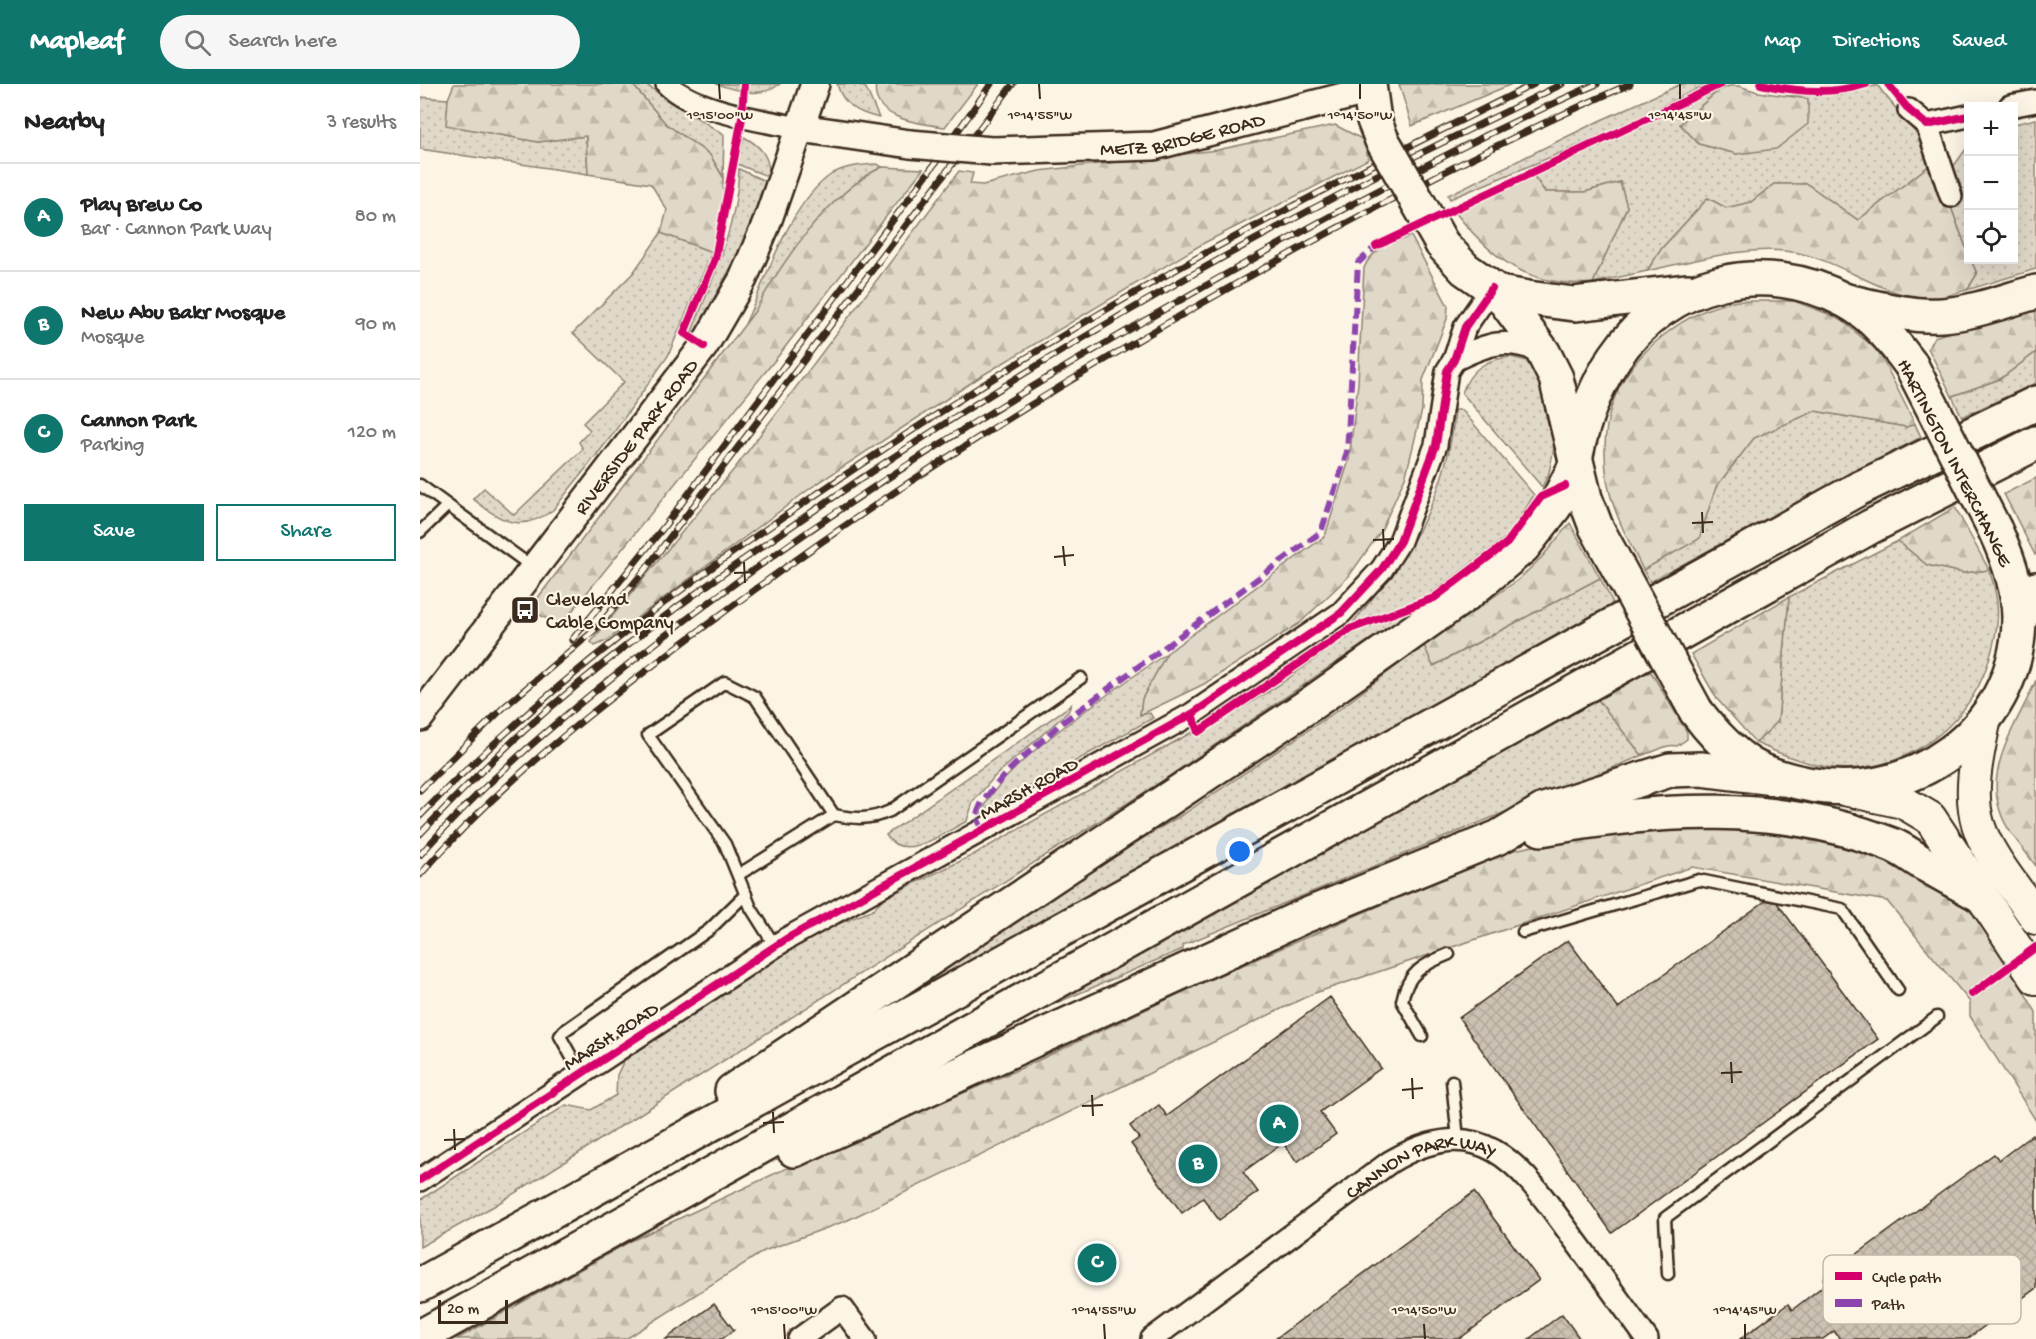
<!DOCTYPE html>
<html lang="en">
<head>
<meta charset="utf-8">
<style>
	:root { --surface:#fff; --page:#f6f6f6; --text:#222; --muted:#767676; --line:#e0e0e0; --accent:#0f766e }
	body { margin:0; font-family:"Gochi Hand",sans-serif; background:var(--page); color:var(--text) }
	.controls { position:absolute; right:18px; top:18px; display:grid; overflow:hidden; border-radius:0px; box-shadow:0 6px 24px #0002 }
	.controls button { width:54px; height:54px; display:grid; place-items:center; padding:0; border:0; border-bottom:2px solid var(--line); background:var(--surface); color:var(--text); font:30px sans-serif }
	.scale { position:absolute; left:18px; bottom:15px; width:70px; box-sizing:border-box; padding-left:6px; border:3px solid #3b2a1e; border-top:0; font-size:16px; line-height:21px; white-space:nowrap; color:#3b2a1e; -webkit-text-stroke:4px #fcf5e5; paint-order:stroke }
	.you { position:absolute; left:820px; top:768px; width:21px; height:21px; margin:-15px; border:4px solid #fff; border-radius:50%; background:#1a73e8; box-shadow:0 0 0 9px #1a73e833 }
	.badge { display:grid; place-items:center; width:39px; height:39px; border-radius:50%; background:var(--accent); color:#fff; font-size:20px; font-weight:700 }
	.pin { position:absolute; translate:-50% -50%; border:3px solid #fff; box-shadow:0 2px 6px #0006 }
	.list { margin:0; padding:0; list-style:none }
	h2 { display:flex; justify-content:space-between; align-items:center; height:78px; margin:0; padding:0 24px; font-size:26px }
	h2 small { font-size:20px; font-weight:400; color:var(--muted) }
	.list li { display:grid; grid-template-columns:39px 1fr auto; gap:18px; align-items:center; box-sizing:border-box; height:108px; padding:0 24px; border-top:2px solid var(--line) }
	.list b { display:block; font-size:22px; white-space:nowrap }
	.list p { margin:0; font-size:20px; white-space:nowrap; color:var(--muted) }
	.list em { font-size:20px; font-style:normal; color:var(--muted) }
	.actions { display:flex; gap:12px; padding:18px 24px }
	.actions a { flex:1; padding:14px 0; border:2px solid var(--accent); border-radius:0px; text-align:center; font-size:21px; color:var(--accent) }
	.actions .main { background:var(--accent); color:#fff }
	.icon { flex:none; width:33px; height:33px; fill:none; stroke:currentColor; stroke-width:2; stroke-linecap:round; stroke-linejoin:round }
	.map { position:relative; flex:none; width:1616px; height:1255px; overflow:hidden }
	header { display:flex; align-items:center; gap:36px; box-sizing:border-box; height:84px; padding:0 30px; background:var(--accent); color:#fff }
	header strong { font-size:28px }
	nav { display:flex; gap:33px; margin-inline-start:auto; font-size:21px }
	.search { width:420px; height:54px; background:var(--page); display:flex; align-items:center; gap:15px; box-sizing:border-box; padding:0 21px; border-radius:33px; color:var(--muted); font-size:22px }
	main { display:flex }
	aside { flex:1; background:var(--surface) }
	.map>svg:first-child { display:block }
	.grass { fill:url(#grass-dots); stroke:#8e8173; stroke-width:1.5 }
	.forest { fill:url(#forest-firs); stroke:#8e8173; stroke-width:1.5 }
	.building { fill:url(#building-cross-hatch); stroke:#3b2a1e; stroke-width:1.5 }
	.lines { fill:none; stroke-linecap:round; stroke-linejoin:round }
	.service-casing { stroke:#3b2a1e; stroke-width:15 }
	.minor-casing { stroke:#3b2a1e; stroke-width:26 }
	.tertiary-casing { stroke:#3b2a1e; stroke-width:32 }
	.secondary-casing { stroke:#3b2a1e; stroke-width:36 }
	.primary-casing { stroke:#3b2a1e; stroke-width:38 }
	.trunk-casing { stroke:#3b2a1e; stroke-width:38 }
	.service { stroke:#fcf5e5; stroke-width:10 }
	.minor { stroke:#fcf5e5; stroke-width:21 }
	.tertiary { stroke:#fcf5e5; stroke-width:27 }
	.secondary { stroke:#fcf5e5; stroke-width:32 }
	.primary { stroke:#fcf5e5; stroke-width:33 }
	.trunk { stroke:#fcf5e5; stroke-width:33 }
	.rail-casing { stroke:#3b2a1e; stroke-width:7 }
	.rail { stroke:#fcf5e5; stroke-width:4.5; stroke-dasharray:14; stroke-linecap:butt }
	.tertiary-bridge-casing { stroke:#3b2a1e; stroke-width:32; stroke-linecap:butt }
	.primary-bridge-casing { stroke:#3b2a1e; stroke-width:38; stroke-linecap:butt }
	.tertiary-bridge { stroke:#fcf5e5; stroke-width:27 }
	.primary-bridge { stroke:#fcf5e5; stroke-width:33 }
	.quiet { stroke:#8e44ad; stroke-width:6; stroke-dasharray:12 6; stroke-linecap:butt }
	.cycleway-casing { stroke:#fcf5e5; stroke-width:11 }
	.cycleway { stroke:#d6006c; stroke-width:8 }
	.ticks { fill:none; stroke:#3b2a1e; stroke-width:2 }
	.labels { text-anchor:middle; stroke-width:4.5; stroke-linejoin:round; paint-order:stroke }
	.street-label { font-size:20px; fill:#3b2a1e; stroke:#fcf5e5 }
	.poi-label { font-size:20px; fill:#3b2a1e; stroke:#fcf5e5; text-anchor:start }
	.key { fill:#fcf5e5; stroke:#c2b8a9; stroke-width:1.5 }
	.key-label { font-size:16px; fill:#3b2a1e }
	.ticks-label { font-size:15px; text-anchor:middle; fill:#3b2a1e; stroke:#fcf5e5; stroke-width:4.5; stroke-linejoin:round; paint-order:stroke }
</style>
</head>
<body>
<header>
<strong>Mapleaf</strong>
<div class="search"><svg class="icon" aria-label="search" viewBox="0 0 24 24"><circle cx="10" cy="10" r="6"/><path d="M15 15l6 6"/></svg>Search here</div>
<nav><a>Map</a><a>Directions</a><a>Saved</a></nav>
</header>
<main>
<aside>
<h2>Nearby<small>3 results</small></h2>
<ul class="list">
<li><span class="badge">A</span><div><b>Play Brew Co</b><p>Bar · Cannon Park Way</p></div><em>80 m</em></li>
<li><span class="badge">B</span><div><b>New Abu Bakr Mosque</b><p>Mosque</p></div><em>90 m</em></li>
<li><span class="badge">C</span><div><b>Cannon Park</b><p>Parking</p></div><em>120 m</em></li>
</ul>
<div class="actions"><a class="main">Save</a><a>Share</a></div>
</aside>
<div class="map">
<svg width="1616" height="1255" viewBox="0 0 1616 1255">
	<defs>
		<pattern id="grass-dots" width="8" height="8" patternUnits="userSpaceOnUse" patternTransform="scale(1.5)"><rect width="8" height="8" fill="#e0d8c8"/><path d="M2 2h.1M6 6h.1" fill="none" stroke="#c1baab" stroke-width="1.8" stroke-linecap="round"/></pattern>
		<pattern id="forest-firs" width="22" height="20" patternUnits="userSpaceOnUse" patternTransform="scale(1.5)"><rect width="22" height="20" fill="#e0d8c8"/><path d="M5 1l3.5 6h-7zM16 11l3.5 6h-7z" fill="#c1baab"/></pattern>
		<pattern id="building-cross-hatch" width="8" height="8" patternUnits="userSpaceOnUse" patternTransform="scale(1.5)"><rect width="8" height="8" fill="#ccc2b3"/><path d="M0 0l8 8M0 8l8-8" fill="none" stroke="#b0a79a"/></pattern>
	</defs>
	<rect width="100%" height="100%" fill="#fcf5e5"/>
	<filter id="ink" filterUnits="userSpaceOnUse"><feTurbulence type="fractalNoise" baseFrequency=".0167" numOctaves="2"/><feDisplacementMap in="SourceGraphic" scale="12" xChannelSelector="R" yChannelSelector="G"/><feConvolveMatrix kernelMatrix="1 2 1 2 8 2 1 2 1" color-interpolation-filters="sRGB"/></filter>
	<g filter="url(#ink)">
		<g class="grass">
			<polygon points="212,0 225,0 304,51 303,93 290,71 246,40"/>
			<path d="M 296,0 L 360,0 C 340,15 318,7 296,0 Z"/>
			<path d="M 417,0 L 437,0 L 446,4 L 459,34 C 439,29 423,22 417,0 Z"/>
			<polygon points="1261,0 1287,0 1181,52 1030,115 1028,111 1179,37"/>
			<polygon points="1457,1 1499,53 1510,81 1438,136 1387,100 1354,100 1331,118 1306,124 1288,114 1242,164 1227,187 1173,199 1207,123 1200,98 1165,108 1125,108 1113,91 1298,7 1260,40 1279,60 1317,70 1387,15 1363,12 1421,11"/>
			<polygon points="0,13 28,15 27,41 118,58 166,52 168,90 0,65"/>
			<polygon points="1616,35 1616,185 1547,206 1557,190 1551,176 1594,176 1594,40"/>
			<path d="M 324,53 C 341,62 350,73 349,93 L 317,80 Z"/>
			<polygon points="1548,62 1548,169 1529,118 1543,112 1533,83"/>
			<path d="M 457,80 L 462,83 L 445,92 L 325,240 C 346,195 370,118 412,90 C 425,82 443,81 457,80 Z"/>
			<path d="M 319,85 L 347,98 L 333,143 L 275,249 L 272,247 C 293,195 317,142 319,85 Z"/>
			<path d="M 241,149 L 292,168 L 248,272 L 190,354 L 133,426 C 100,450 81,437 53,415 L 64,404 L 94,431 L 163,365 L 159,358 L 170,346 L 163,339 L 204,298 L 153,249 L 213,189 Z"/>
			<polygon points="1616,268 1616,299 1542,333 1532,312 1580,295"/>
			<path d="M 1091,273 L 1107,277 L 1122,288 L 1137,348 L 1129,389 L 1122,403 L 1042,309 C 1050,285 1066,275 1091,273 Z"/>
			<path d="M 1035,326 L 1042,326 L 1114,411 L 1089,451 L 1008,512 L 930,542 C 987,474 1027,417 1035,326 Z"/>
			<polygon points="1395,327 1486,343 1495,340 1501,353 1230,498 1223,486 1279,454 1296,403 1334,354"/>
			<path d="M 1478,457 L 1507,481 L 1543,489 L 1569,486 C 1582,520 1579,546 1568,579 C 1548,643 1482,691 1414,684 C 1387,681 1360,670 1336,659 L 1358,637 L 1369,513 Z"/>
			<polygon points="1180,494 1194,521 791,747 442,936 677,781 765,729 921,624 1004,561 1014,582"/>
			<polygon points="1011,519 945,559 739,699 173,1060 74,1122 0,1163 0,1116 146,1021 171,1026 196,1011 197,991 206,972 353,875 411,843 453,826 462,815 551,772 774,647 778,651 859,601 931,549"/>
			<path d="M 747,569 L 722,615 L 720,631 L 730,629 L 733,634 L 562,729 C 576,682 705,599 747,569 Z"/>
			<polygon points="1175,612 1221,670 1226,670 763,861 763,865 620,926 615,919"/>
			<path d="M 651,621 L 648,628 L 575,692 L 553,718 L 547,737 C 525,748 484,780 466,751 Z"/>
		</g>
		<g class="forest">
			<polygon points="34,0 212,0 246,40 290,71 303,93 303,116 292,168 241,149 247,126 231,100 168,90 166,52 118,58 26,41 28,15"/>
			<path d="M 456,0 L 558,0 L 525,43 C 501,40 449,35 456,0 Z"/>
			<polygon points="979,0 1092,0 992,42"/>
			<polygon points="1309,2 1319,2 1338,8 1388,15 1388,40 1356,65 1317,70 1279,60 1260,40 1298,7"/>
			<polygon points="915,41 942,55 949,75 784,159 563,291 392,403 186,557 175,562 171,558 315,384 539,87 553,89 550,100 563,101 619,87 797,66"/>
			<path d="M 1510,81 L 1529,118 L 1548,169 L 1548,176 L 1551,176 L 1557,190 L 1547,206 C 1537,208 1526,213 1516,214 C 1465,217 1422,175 1372,168 C 1324,161 1274,177 1227,187 L 1242,164 L 1288,114 L 1306,124 L 1331,118 L 1354,100 L 1387,100 L 1438,136 Z"/>
			<path d="M 462,83 L 503,85 L 359,271 L 140,542 L 112,527 L 117,515 L 335,227 C 363,176 409,109 462,83 Z"/>
			<path d="M 1113,91 L 1125,108 L 1165,108 L 1200,98 L 1207,123 L 1173,199 C 1109,204 1072,175 1035,128 Z"/>
			<path d="M 991,152 L 1028,222 L 1027,235 L 1003,296 L 1002,326 L 986,391 L 961,447 L 929,492 L 880,539 L 784,600 L 720,631 L 722,615 L 747,569 L 905,452 L 929,376 L 938,299 L 944,184 C 951,165 973,159 991,152 Z"/>
			<path d="M 1318,217 L 1374,217 L 1419,234 L 1459,268 L 1495,340 L 1486,343 L 1395,327 L 1334,354 L 1296,403 L 1279,455 L 1223,486 C 1210,459 1194,431 1188,401 C 1183,373 1184,342 1194,315 C 1212,268 1268,224 1318,217 Z"/>
			<polygon points="1616,221 1616,268 1580,295 1532,312 1508,264 1514,253"/>
			<polygon points="1616,394 1616,470 1615,471 1584,410"/>
			<polygon points="1535,423 1569,486 1543,489 1507,481 1478,457"/>
			<polygon points="1150,439 1180,494 1013,582 1004,561 1098,496 1122,473"/>
			<polygon points="1369,513 1358,637 1336,659 1297,615 1271,570"/>
			<path d="M 1231,588 L 1267,648 L 1267,655 L 1257,662 C 1244,659 1234,671 1221,670 L 1175,612 L 1207,594 Z"/>
			<path d="M 1616,596 L 1616,782 C 1608,771 1599,760 1591,749 C 1554,695 1595,646 1616,596 Z"/>
			<polygon points="1195,745 1317,745 1419,758 1489,785 1534,811 1566,843 1616,928 1616,1037 1550,932 1550,918 1467,817 1272,783 892,910 428,1136 344,1167 206,1255 37,1255 209,1158 356,1089 604,983 784,898 942,829 1094,766"/>
		</g>
		<g class="building">
			<polygon points="1352,812 1458,955 1192,1149 1039,934 1148,856 1198,924"/>
			<polygon points="910,913 961,984 900,1028 916,1050 877,1078 863,1059 823,1088 838,1108 799,1136 783,1114 762,1129 711,1060 719,1054 710,1042 739,1021 747,1032"/>
			<polygon points="1612,1051 1616,1057 1616,1204 1547,1255 1420,1255 1414,1247 1403,1255 1320,1255 1368,1220 1372,1226 1407,1199 1403,1195 1574,1070 1579,1076"/>
			<polygon points="1054,1108 1119,1196 1039,1255 855,1255"/>
			<polygon points="294,1220 314,1246 302,1255 246,1255"/>
			<polygon points="1142,1230 1160,1255 1109,1255"/>
		</g>
		<g class="lines">
			<g class="service-casing">
				<g id="service">
					<polyline points="0,401 115,485"/>
					<polyline points="0,448 27,422"/>
					<path d="M 414,731 C 435,735 450,736 470,727 L 661,594"/>
					<polyline points="318,791 414,731 335,613 305,598 228,651 305,760 331,824 355,862"/>
					<polyline points="1103,848 1279,796 1422,825 1478,906"/>
					<path d="M 1002,952 L 982,917 C 987,889 1004,880 1029,870"/>
					<polyline points="161,990 140,952 144,947 289,846 326,810"/>
					<polyline points="1032,997 1038,1055"/>
					<polyline points="1248,1190 1245,1134 1517,933"/>
				</g>
			</g>
			<g class="minor-casing">
				<g id="minor">
					<path d="M 247,0 C 274,27 343,37 380,44"/>
					<polyline points="1590,22 1616,17"/>
					<polyline points="1489,26 1507,41 1531,112"/>
					<polyline points="1507,41 1548,32"/>
					<path d="M 1034,276 C 1068,259 1086,253 1122,268"/>
					<polyline points="0,1096 366,855 772,630 921,529 962,485 980,457 1016,361 1027,287 1034,276 1045,243 1072,204"/>
					<polyline points="379,1255 422,1224 445,1255"/>
					<path id="s1" d="M 732,1255 L 970,1078 C 1062,1023 1101,1082 1151,1151 C 1177,1186 1202,1220 1227,1255"/>
				</g>
			</g>
			<g class="tertiary-casing">
				<g id="tertiary">
					<polyline points="380,44 490,60"/>
					<path id="s2" d="M 572,67 L 734,62 L 950,6"/>
					<path id="s3" d="M 0,633 L 284,262 L 323,195 L 346,141 L 395,0"/>
				</g>
			</g>
			<g class="secondary-casing">
				<g id="secondary">
					<path d="M 1565,634 C 1558,668 1548,706 1558,740 C 1568,773 1597,805 1616,834"/>
					<polyline points="1424,705 1483,718 1510,734 1616,894"/>
				</g>
			</g>
			<g class="primary-casing">
				<g id="primary">
					<polyline points="949,0 954,36 962,56"/>
					<polyline points="1022,160 1045,185 1072,204 1079,209 1108,214 1154,220 1268,207"/>
					<polyline points="1079,209 1123,268 1136,294 1165,414 1176,443"/>
					<path d="M 1156,371 C 1163,337 1175,303 1195,273 C 1247,196 1344,173 1426,217 C 1453,231 1473,257 1491,281"/>
					<path d="M 1276,627 C 1291,647 1309,667 1331,681 C 1348,691 1367,696 1387,700 C 1491,721 1596,647 1599,538 C 1600,506 1588,474 1575,446"/>
				</g>
			</g>
			<g class="trunk-casing">
				<g id="trunk">
					<path d="M 1427,217 C 1458,224 1490,233 1522,231 C 1554,229 1586,216 1616,208"/>
					<polyline points="1599,537 1616,505"/>
					<path d="M 1121,745 C 1237,724 1360,716 1472,761 C 1485,766 1496,776 1508,782 C 1525,792 1542,801 1560,811"/>
					<polyline points="312,1007 892,619 1048,509 1103,463 1135,422 1156,381"/>
					<polyline points="374,1066 882,833 1079,753 1124,726 1250,686 1281,685 1362,695"/>
					<polyline points="0,1201 1438,405 1616,319"/>
					<polyline points="0,1253 1450,443 1616,359"/>
				</g>
			</g>
			<use href="#service" class="service"/>
			<use href="#minor" class="minor"/>
			<use href="#tertiary" class="tertiary"/>
			<use href="#secondary" class="secondary"/>
			<use href="#primary" class="primary"/>
			<use href="#trunk" class="trunk"/>
			<g class="rail-casing">
				<g id="rail">
					<polyline points="152,556 243,444 511,85 571,0"/>
					<polyline points="0,706 83,624 177,544 225,486 593,0"/>
					<path d="M 0,732 C 125,602 269,496 419,395 C 517,329 617,265 720,206 C 849,132 981,66 1114,0"/>
					<path d="M 0,750 C 46,702 93,654 144,612 C 227,542 316,480 405,419 C 576,302 754,196 938,101 C 1005,66 1074,34 1142,0"/>
					<path d="M 0,771 C 62,700 137,637 210,579 C 371,451 545,340 724,237 C 872,152 1021,68 1177,0"/>
					<path d="M 0,791 C 91,686 204,602 315,520 C 472,404 637,301 807,205 C 938,131 1071,61 1210,0"/>
				</g>
			</g>
			<use href="#rail" class="rail"/>
			<g class="tertiary-bridge-casing">
				<polyline id="tertiary-bridge" points="490,60 572,67"/>
			</g>
			<g class="primary-bridge-casing">
				<g id="primary-bridge">
					<polyline points="962,56 1022,160"/>
					<polyline points="1491,281 1575,446"/>
					<polyline points="1176,443 1276,627"/>
				</g>
			</g>
			<use href="#tertiary-bridge" class="tertiary-bridge"/>
			<use href="#primary-bridge" class="primary-bridge"/>
			<polyline class="quiet" points="563,746 556,732 562,718 587,688 639,641 901,448 927,368 938,179 956,162"/>
			<g class="cycleway-casing">
				<g id="cycleway">
					<path d="M 1341,0 C 1376,8 1412,11 1446,0"/>
					<polyline points="1468,0 1489,26 1507,41 1548,32"/>
					<polyline points="956,162 1301,0"/>
					<polyline points="284,262 264,249 295,175 322,34 324,0"/>
					<polyline points="772,630 778,648 930,545 1014,514 1087,459 1121,413 1145,402"/>
					<polyline points="1552,910 1616,863"/>
					<polyline points="0,1096 366,855 772,630 921,529 962,485 980,457 1016,361 1027,287 1034,276 1045,243 1072,204"/>
				</g>
			</g>
			<use href="#cycleway" class="cycleway"/>
		</g>
	</g>
	<path class="ticks" d="M 299,0 L 300,15M 619,0 L 620,15M 940,0 L 940,15M 1260,0 L 1260,15M 1282,428 L 1283,449M 1272,439 L 1293,438M 963,445 L 964,466M 953,456 L 974,455M 643,462 L 645,482M 634,473 L 654,471M 324,478 L 325,499M 314,489 L 335,488M 1311,978 L 1312,999M 1301,989 L 1322,988M 992,994 L 993,1015M 982,1006 L 1003,1004M 672,1011 L 673,1032M 662,1022 L 683,1021M 353,1028 L 354,1049M 343,1039 L 364,1038M 34,1045 L 35,1066M 24,1056 L 45,1055M 364,1240 L 365,1255M 684,1240 L 685,1255M 1004,1240 L 1005,1255M 1325,1240 L 1325,1255"/>
	<defs>
		<g id="bus-square" transform="scale(1.5)"><rect x="-9" y="-9" width="18" height="18" rx="4" fill="#3b2a1e" stroke="#fcf5e5"/><path d="M-5-6H5V4H4V6H2V4H-2V6H-4V4H-5ZM-3.5-4V0h7V-4ZM-3.5 1.2v1.5H-2V1.2ZM2 1.2v1.5H3.5V1.2Z" fill="#fff"/></g>
	</defs>
	<g fill-rule="evenodd">
		<use href="#bus-square" x="105" y="526"/>
	</g>
	<g class="labels">
		<g class="street-label">
			<text dy="7" stroke="none"><textPath href="#s2" startOffset="192">METZ BRIDGE ROAD</textPath></text>
			<text dy="7" stroke="none"><textPath href="#s3" startOffset="354">RIVERSIDE PARK ROAD</textPath></text>
			<text transform="translate(1536 378) rotate(63)" y="7">HARTINGTON INTERCHANGE</text>
			<text transform="translate(608 703) rotate(-29)" y="7">MARSH ROAD</text>
			<text transform="translate(190 951) rotate(-33)" y="7">MARSH ROAD</text>
			<text dy="7" stroke="none"><textPath href="#s1" startOffset="326">CANNON PARK WAY</textPath></text>
		</g>
		<g class="poi-label">
			<text x="126" y="521">Cleveland<tspan x="126" dy="23">Cable Company</tspan></text>
		</g>
	</g>
	<rect x="1403" y="1171" width="198" height="69" rx="9" class="key"/>
	<rect x="1415" y="1188" width="27" height="8" fill="#d6006c"/>
	<rect x="1415" y="1215" width="27" height="8" fill="#8e44ad"/>
	<g class="key-label">
		<text x="1452" y="1198">Cycle path</text>
		<text x="1452" y="1225">Path</text>
	</g>
	<g class="ticks-label">
		<text x="300" y="35">1°15'00"W</text>
		<text x="620" y="35">1°14'55"W</text>
		<text x="940" y="35">1°14'50"W</text>
		<text x="1260" y="35">1°14'45"W</text>
		<text x="364" y="1230">1°15'00"W</text>
		<text x="684" y="1230">1°14'55"W</text>
		<text x="1004" y="1230">1°14'50"W</text>
		<text x="1325" y="1230">1°14'45"W</text>
	</g>
</svg>
<div class="controls">
<button>+</button>
<button>−</button>
<button><svg class="icon" aria-label="locate" viewBox="0 0 24 24"><circle cx="12" cy="12" r="6"/><path d="M12 2v4M12 18v4M2 12h4M18 12h4"/></svg></button>
</div>
<div class="scale">20 m</div>
<div class="you"></div>
<div class="pin badge" style="left:859px;top:1040px">A</div>
<div class="pin badge" style="left:778px;top:1080px">B</div>
<div class="pin badge" style="left:677px;top:1179px">C</div>
</div>
</main>
</body>
</html>
